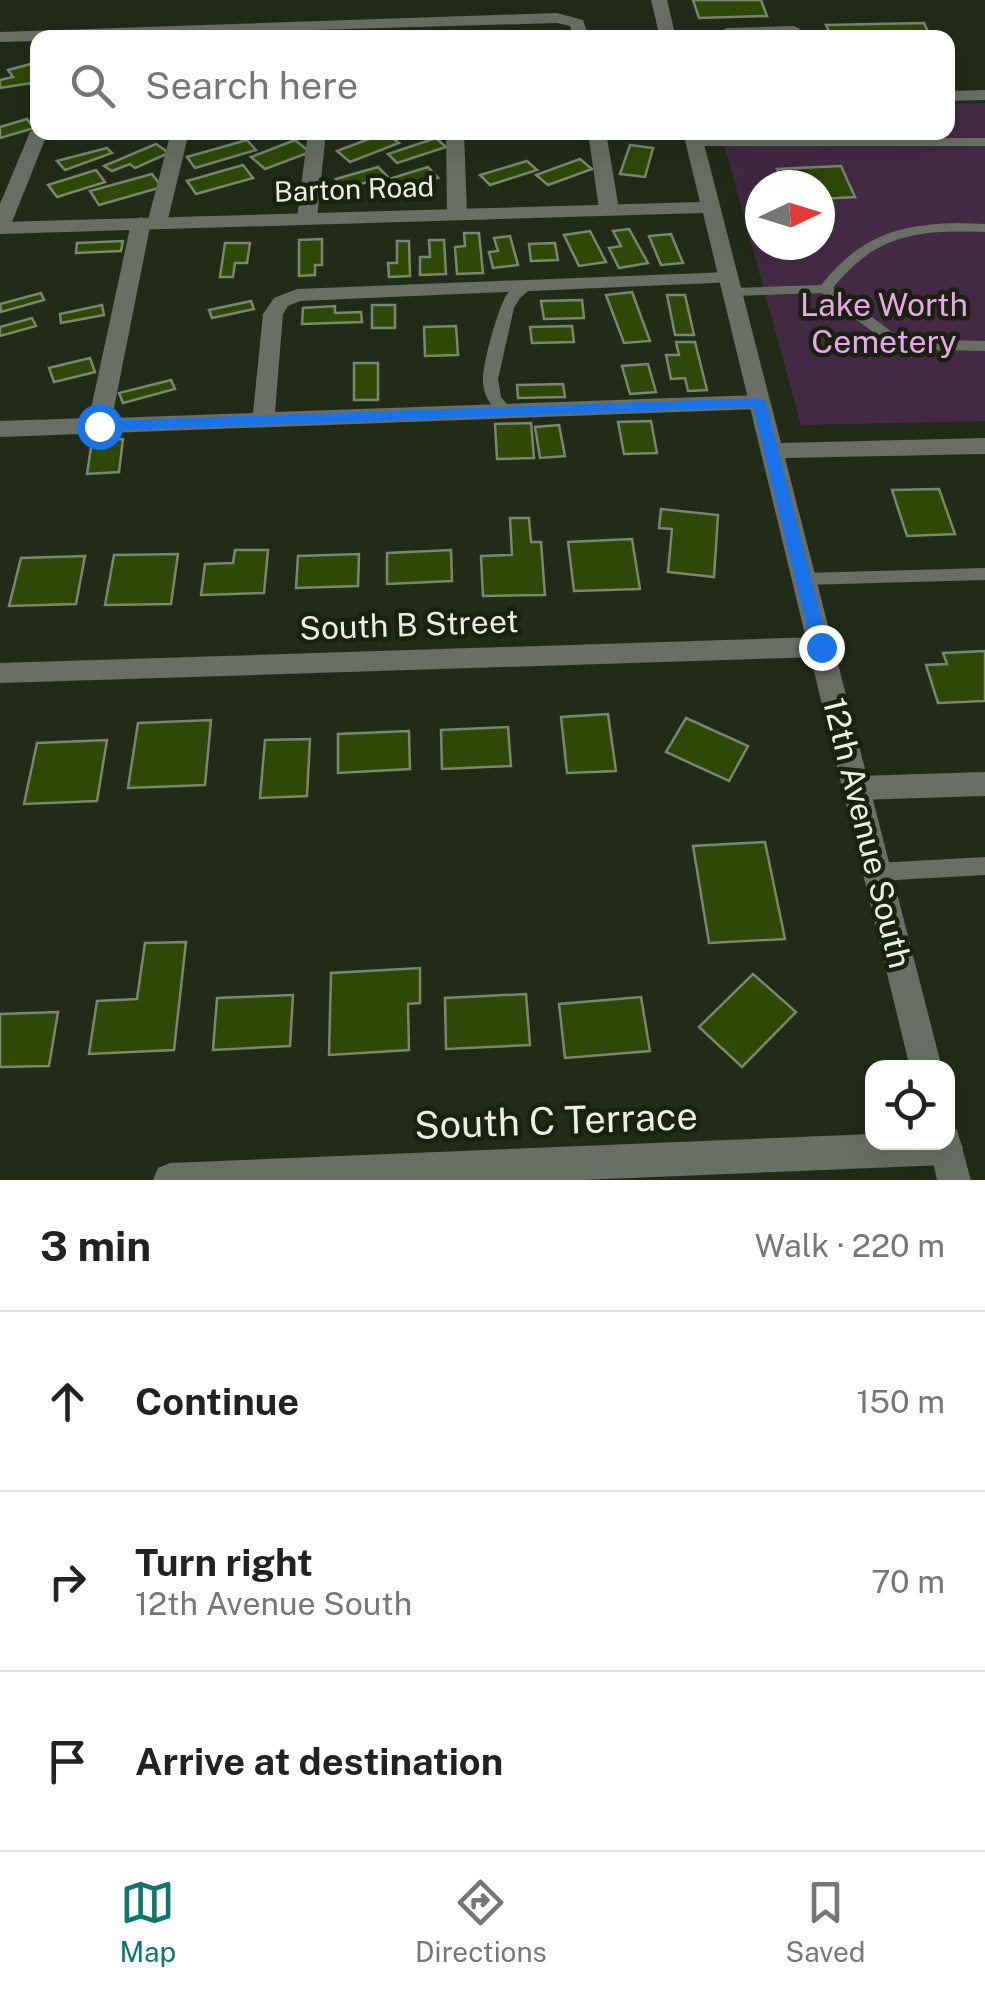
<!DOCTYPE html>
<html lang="en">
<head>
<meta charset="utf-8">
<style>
	:root { --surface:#fff; --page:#f6f6f6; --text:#222; --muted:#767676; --line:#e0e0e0; --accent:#0f766e }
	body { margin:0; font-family:"Public Sans",sans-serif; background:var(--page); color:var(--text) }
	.controls { position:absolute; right:30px; bottom:30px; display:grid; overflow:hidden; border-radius:20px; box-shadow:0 10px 40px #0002 }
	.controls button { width:90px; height:90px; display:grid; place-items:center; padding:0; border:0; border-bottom:2px solid var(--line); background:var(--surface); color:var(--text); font:50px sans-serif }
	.compass { position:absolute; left:745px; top:170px; width:90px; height:90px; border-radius:50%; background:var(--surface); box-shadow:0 10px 40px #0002; rotate:86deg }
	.stop { position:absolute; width:30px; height:30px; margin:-22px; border:8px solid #1a73e8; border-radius:50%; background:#fff }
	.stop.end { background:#1a73e8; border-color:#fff; box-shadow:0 2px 10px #0008 }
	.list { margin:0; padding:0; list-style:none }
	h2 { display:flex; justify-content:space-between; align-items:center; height:130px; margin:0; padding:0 40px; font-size:42px }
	h2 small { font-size:32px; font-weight:400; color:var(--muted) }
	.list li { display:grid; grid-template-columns:65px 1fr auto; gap:30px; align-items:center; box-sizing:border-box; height:180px; padding:0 40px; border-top:2px solid var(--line) }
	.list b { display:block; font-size:38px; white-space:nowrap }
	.list p { margin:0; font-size:32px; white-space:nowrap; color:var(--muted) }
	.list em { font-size:32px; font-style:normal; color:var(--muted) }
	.icon { flex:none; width:55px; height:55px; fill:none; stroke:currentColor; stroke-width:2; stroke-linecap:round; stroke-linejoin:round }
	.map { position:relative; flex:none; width:985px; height:1180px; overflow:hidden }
	.search { position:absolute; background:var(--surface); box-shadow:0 10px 40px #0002; left:30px; right:30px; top:30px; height:110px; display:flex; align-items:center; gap:25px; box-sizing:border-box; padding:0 35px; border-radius:20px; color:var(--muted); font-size:38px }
	.sheet { height:670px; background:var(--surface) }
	nav { display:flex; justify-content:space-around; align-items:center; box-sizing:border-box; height:140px; border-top:2px solid var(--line); background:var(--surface); font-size:28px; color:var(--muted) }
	nav a { display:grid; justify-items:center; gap:5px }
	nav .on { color:var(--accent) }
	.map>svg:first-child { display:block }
	.green { fill:#442a45; fill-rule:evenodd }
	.building { fill:#2f4807; stroke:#7a866f; stroke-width:2.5 }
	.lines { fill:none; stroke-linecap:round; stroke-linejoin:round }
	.service { fill:#6a6f65; fill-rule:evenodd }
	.minor { fill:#6a6f65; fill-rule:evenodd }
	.tertiary { fill:#6a6f65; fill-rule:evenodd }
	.route { fill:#1a73e8 }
	.labels { text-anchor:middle; stroke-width:9; stroke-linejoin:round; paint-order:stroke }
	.far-street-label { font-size:28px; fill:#eaf1e4; stroke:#19210f }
	.park-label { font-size:32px; fill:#eaa5ec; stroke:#19210f }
	.street-label { font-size:32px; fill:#eaf1e4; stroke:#19210f }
	.near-street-label { font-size:38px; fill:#eaf1e4; stroke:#19210f }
</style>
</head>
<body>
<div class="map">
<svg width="985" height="1180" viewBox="0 0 985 1180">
	<rect width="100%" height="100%" fill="#222b18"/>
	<path class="green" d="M 985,103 L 985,421 L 801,425 L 721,133 L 948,132 L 948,104 ZM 760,185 L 820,185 L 820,245 L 760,245 Z"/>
	<g class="building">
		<polygon points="693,0 761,0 767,16 699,18"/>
		<polygon points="924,23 931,38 832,38 826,25"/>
		<polygon points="38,62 38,82 0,88 0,80 13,77 8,70"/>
		<polygon points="27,119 34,128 0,138 0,127"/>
		<polygon points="385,133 399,143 350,162 337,151"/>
		<polygon points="436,138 446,147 397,163 388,154"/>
		<polygon points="247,140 256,150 195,168 187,157"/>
		<polygon points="295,140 310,152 265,169 251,157"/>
		<polygon points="156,144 169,153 135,168 130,164 112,171 104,166"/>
		<polygon points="630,145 653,148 645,177 620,174"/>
		<polygon points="107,148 112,153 65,170 57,161"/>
		<polygon points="580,159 592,169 548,185 536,175"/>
		<polygon points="527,161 537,170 490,185 480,175"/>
		<polygon points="243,165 253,178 196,194 187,181"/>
		<polygon points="841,166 855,197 820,199 820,185 783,185 777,169"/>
		<polygon points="378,167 387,176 345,189 336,179"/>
		<polygon points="428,167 438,178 402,189 392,178"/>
		<polygon points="96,170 105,182 57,197 48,185"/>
		<polygon points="152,174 162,187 99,205 90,191"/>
		<polygon points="629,229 648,263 619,268 609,248 621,246 613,231"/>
		<polygon points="590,231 606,262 579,266 564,235"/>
		<polygon points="464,233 479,233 483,273 457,274 455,247 465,246"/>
		<polygon points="671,234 683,263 661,265 649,236"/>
		<polygon points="510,236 518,265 493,268 489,252 498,251 494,238"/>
		<polygon points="322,239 322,265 315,265 315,275 299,276 299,240"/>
		<polygon points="429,240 444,240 446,274 420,275 420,257 430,257"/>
		<polygon points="123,241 121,251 76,253 77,243"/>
		<polygon points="397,241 409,241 410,276 389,277 388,263 397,263"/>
		<polygon points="225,243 250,243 247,263 235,263 233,277 220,277"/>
		<polygon points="555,243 558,260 531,261 529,244"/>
		<polygon points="632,292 650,341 624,343 606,295"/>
		<polygon points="41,293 44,300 1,312 0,304"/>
		<polygon points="667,295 685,295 694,335 675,335"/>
		<polygon points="582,300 584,318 544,319 541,301"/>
		<polygon points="251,301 254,309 212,318 209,310"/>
		<polygon points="102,305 104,315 61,323 60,314"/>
		<rect x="372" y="305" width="23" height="23"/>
		<polygon points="335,306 335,313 361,312 362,322 302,324 303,308"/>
		<polygon points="32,318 36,326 0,336 0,327"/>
		<polygon points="456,326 458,355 425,356 424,327"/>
		<polygon points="572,326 574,342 532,343 530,327"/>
		<polygon points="676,342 695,342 707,390 688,391 685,378 671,379 666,355 679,355"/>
		<polygon points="90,358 95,372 54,382 49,368"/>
		<rect x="354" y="363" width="24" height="37"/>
		<polygon points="648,364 656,392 630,394 622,366"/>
		<polygon points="171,380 175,389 123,403 119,393"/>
		<polygon points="563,384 565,397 518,398 517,385"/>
		<polygon points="651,421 657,453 624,454 618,422"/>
		<polygon points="531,423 534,458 497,459 495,424"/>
		<polygon points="559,425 565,456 540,458 535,427"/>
		<polygon points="123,439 119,472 87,474 92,441"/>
		<polygon points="939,489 955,534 907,536 892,490"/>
		<polygon points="661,509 718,515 714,577 668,572 672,529 659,528"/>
		<polygon points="510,518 529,518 531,542 541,542 545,595 483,596 481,556 512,555"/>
		<polygon points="632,539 640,589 574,591 568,542"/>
		<polygon points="235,550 268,550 264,593 201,595 205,564 233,563"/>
		<polygon points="451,550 452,581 387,584 387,553"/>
		<polygon points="178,554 171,604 105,605 114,555"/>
		<polygon points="359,554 358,586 296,588 298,556"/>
		<polygon points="85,556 76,604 9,606 21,558"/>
		<polygon points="985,651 985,701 938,703 926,665 947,664 943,653"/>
		<polygon points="608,714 616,771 567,773 561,717"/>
		<polygon points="686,718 748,746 729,781 666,752"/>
		<polygon points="211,720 205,785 128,788 138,723"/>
		<polygon points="508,727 511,766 442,769 441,730"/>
		<polygon points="409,731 410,769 338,773 338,734"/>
		<polygon points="310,739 307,796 260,798 265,740"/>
		<polygon points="107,740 97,801 24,804 37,743"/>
		<polygon points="765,842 785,939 709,943 693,846"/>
		<polygon points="186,942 174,1050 89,1054 97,1001 137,999 145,943"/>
		<polygon points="420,968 420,1003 408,1004 409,1050 329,1055 331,973"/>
		<polygon points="753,974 796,1012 742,1067 699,1027"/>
		<polygon points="526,994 530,1045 446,1049 445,998"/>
		<polygon points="293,995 290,1046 213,1050 217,998"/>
		<polygon points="641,997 650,1051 565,1058 559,1004"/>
		<polygon points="58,1012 49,1066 0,1067 0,1014"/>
	</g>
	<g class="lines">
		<g class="service">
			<polygon points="794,26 800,29 798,31 763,33 763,38 753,38 751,34 727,34 721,31 727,28"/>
			<polygon points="985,138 985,146 694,146 688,142 694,138"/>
			<path d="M 960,223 L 985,224 L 985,232 C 919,230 877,233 833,288 L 892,332 L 935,340 L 985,341 L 985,351 L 935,350 L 882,339 L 822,293 L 732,296 L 725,292 L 732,288 L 821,285 C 861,236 897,224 960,223 Z"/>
			<path d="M 529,281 L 536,285 L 520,298 L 514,308 L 498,379 L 501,397 L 514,412 L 506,417 C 492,410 482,394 483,378 C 483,363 499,303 508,293 C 513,287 522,283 529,281 Z"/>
			<polygon points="985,568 985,580 804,585 795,579 804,573"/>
			<polygon points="985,857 985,875 877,881 870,878 867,872 870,866 877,863"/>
		</g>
		<g class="minor">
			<polygon points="557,13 583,20 589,38 573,38 570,26 557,23 38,38 38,41 0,42 0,32"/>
			<polygon points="985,90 985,100 948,101 948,91"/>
			<polygon points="38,127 38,132 48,132 10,227 0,233 0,204 30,132"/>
			<polygon points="171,132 189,132 167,223 157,229 150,227 112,418 253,413 263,314 274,298 297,289 728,272 738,278 735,282 300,301 288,306 283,314 275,412 759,395 770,402 759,409 0,437 0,421 89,418 131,223 141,217 148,220"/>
			<polygon points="308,132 326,132 317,218 307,224 297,218"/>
			<polygon points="446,132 464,132 467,214 457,220 447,214"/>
			<polygon points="588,132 606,132 619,209 616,213 609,215 599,209"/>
			<polygon points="821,637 830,640 834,647 830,654 821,657 0,683 0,663"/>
			<polygon points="985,772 985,796 857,800 847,796 843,788 847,780 857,776"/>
			<polygon points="948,1132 958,1136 963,1148 958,1160 946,1165 582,1180 153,1180 158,1168 170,1163 872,1134 872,1142 948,1142"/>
		</g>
		<g class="tertiary">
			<polygon points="651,0 667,0 676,38 660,38"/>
			<polygon points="683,132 701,132 781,443 985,438 985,454 785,458 942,1068 910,1068 703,213 0,234 0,222 700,202"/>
			<polygon points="948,1126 957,1130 971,1180 937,1180 928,1142 948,1142"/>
		</g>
	</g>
	<polygon class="route" points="759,398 766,402 829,647 821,653 812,647 753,407 99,431 92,426 99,421"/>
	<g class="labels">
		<g class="far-street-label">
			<text transform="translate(354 189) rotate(-2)" y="10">Barton Road</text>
		</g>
		<g class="park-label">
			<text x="884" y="316">Lake Worth<tspan x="884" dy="37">Cemetery</tspan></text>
		</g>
		<g class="street-label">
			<text transform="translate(409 625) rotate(-2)" y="11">South B Street</text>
			<text transform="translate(867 833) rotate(76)" y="11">12th Avenue South</text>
		</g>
		<g class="near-street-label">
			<text transform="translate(556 1121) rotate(-2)" y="13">South C Terrace</text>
		</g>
	</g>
</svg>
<div class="controls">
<button><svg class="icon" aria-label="locate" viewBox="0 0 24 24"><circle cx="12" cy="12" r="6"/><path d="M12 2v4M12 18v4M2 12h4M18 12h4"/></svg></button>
</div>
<svg class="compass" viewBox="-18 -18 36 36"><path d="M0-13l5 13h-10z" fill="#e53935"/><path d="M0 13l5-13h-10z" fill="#767676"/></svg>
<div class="stop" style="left:99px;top:426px"></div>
<div class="stop end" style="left:821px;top:647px"></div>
<div class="search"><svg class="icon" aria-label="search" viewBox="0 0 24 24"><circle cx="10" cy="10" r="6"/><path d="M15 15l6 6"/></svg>Search here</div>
</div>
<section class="sheet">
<h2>3 min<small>Walk · 220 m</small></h2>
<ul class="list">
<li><svg class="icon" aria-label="ahead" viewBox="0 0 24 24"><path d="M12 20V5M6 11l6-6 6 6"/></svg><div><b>Continue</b></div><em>150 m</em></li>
<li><svg class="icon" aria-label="right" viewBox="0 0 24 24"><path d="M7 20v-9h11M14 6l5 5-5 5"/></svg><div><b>Turn right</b><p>12th Avenue South</p></div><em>70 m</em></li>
<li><svg class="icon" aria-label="arrive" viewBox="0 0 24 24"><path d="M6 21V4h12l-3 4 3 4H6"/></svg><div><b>Arrive at destination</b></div></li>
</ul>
</section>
<nav>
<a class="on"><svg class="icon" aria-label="map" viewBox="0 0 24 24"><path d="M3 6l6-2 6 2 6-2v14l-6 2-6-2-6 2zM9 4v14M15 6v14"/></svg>Map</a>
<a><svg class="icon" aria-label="directions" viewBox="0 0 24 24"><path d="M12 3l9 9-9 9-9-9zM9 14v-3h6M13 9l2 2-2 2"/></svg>Directions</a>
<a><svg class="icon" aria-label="saved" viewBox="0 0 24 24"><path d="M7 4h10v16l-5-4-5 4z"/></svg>Saved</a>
</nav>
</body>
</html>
